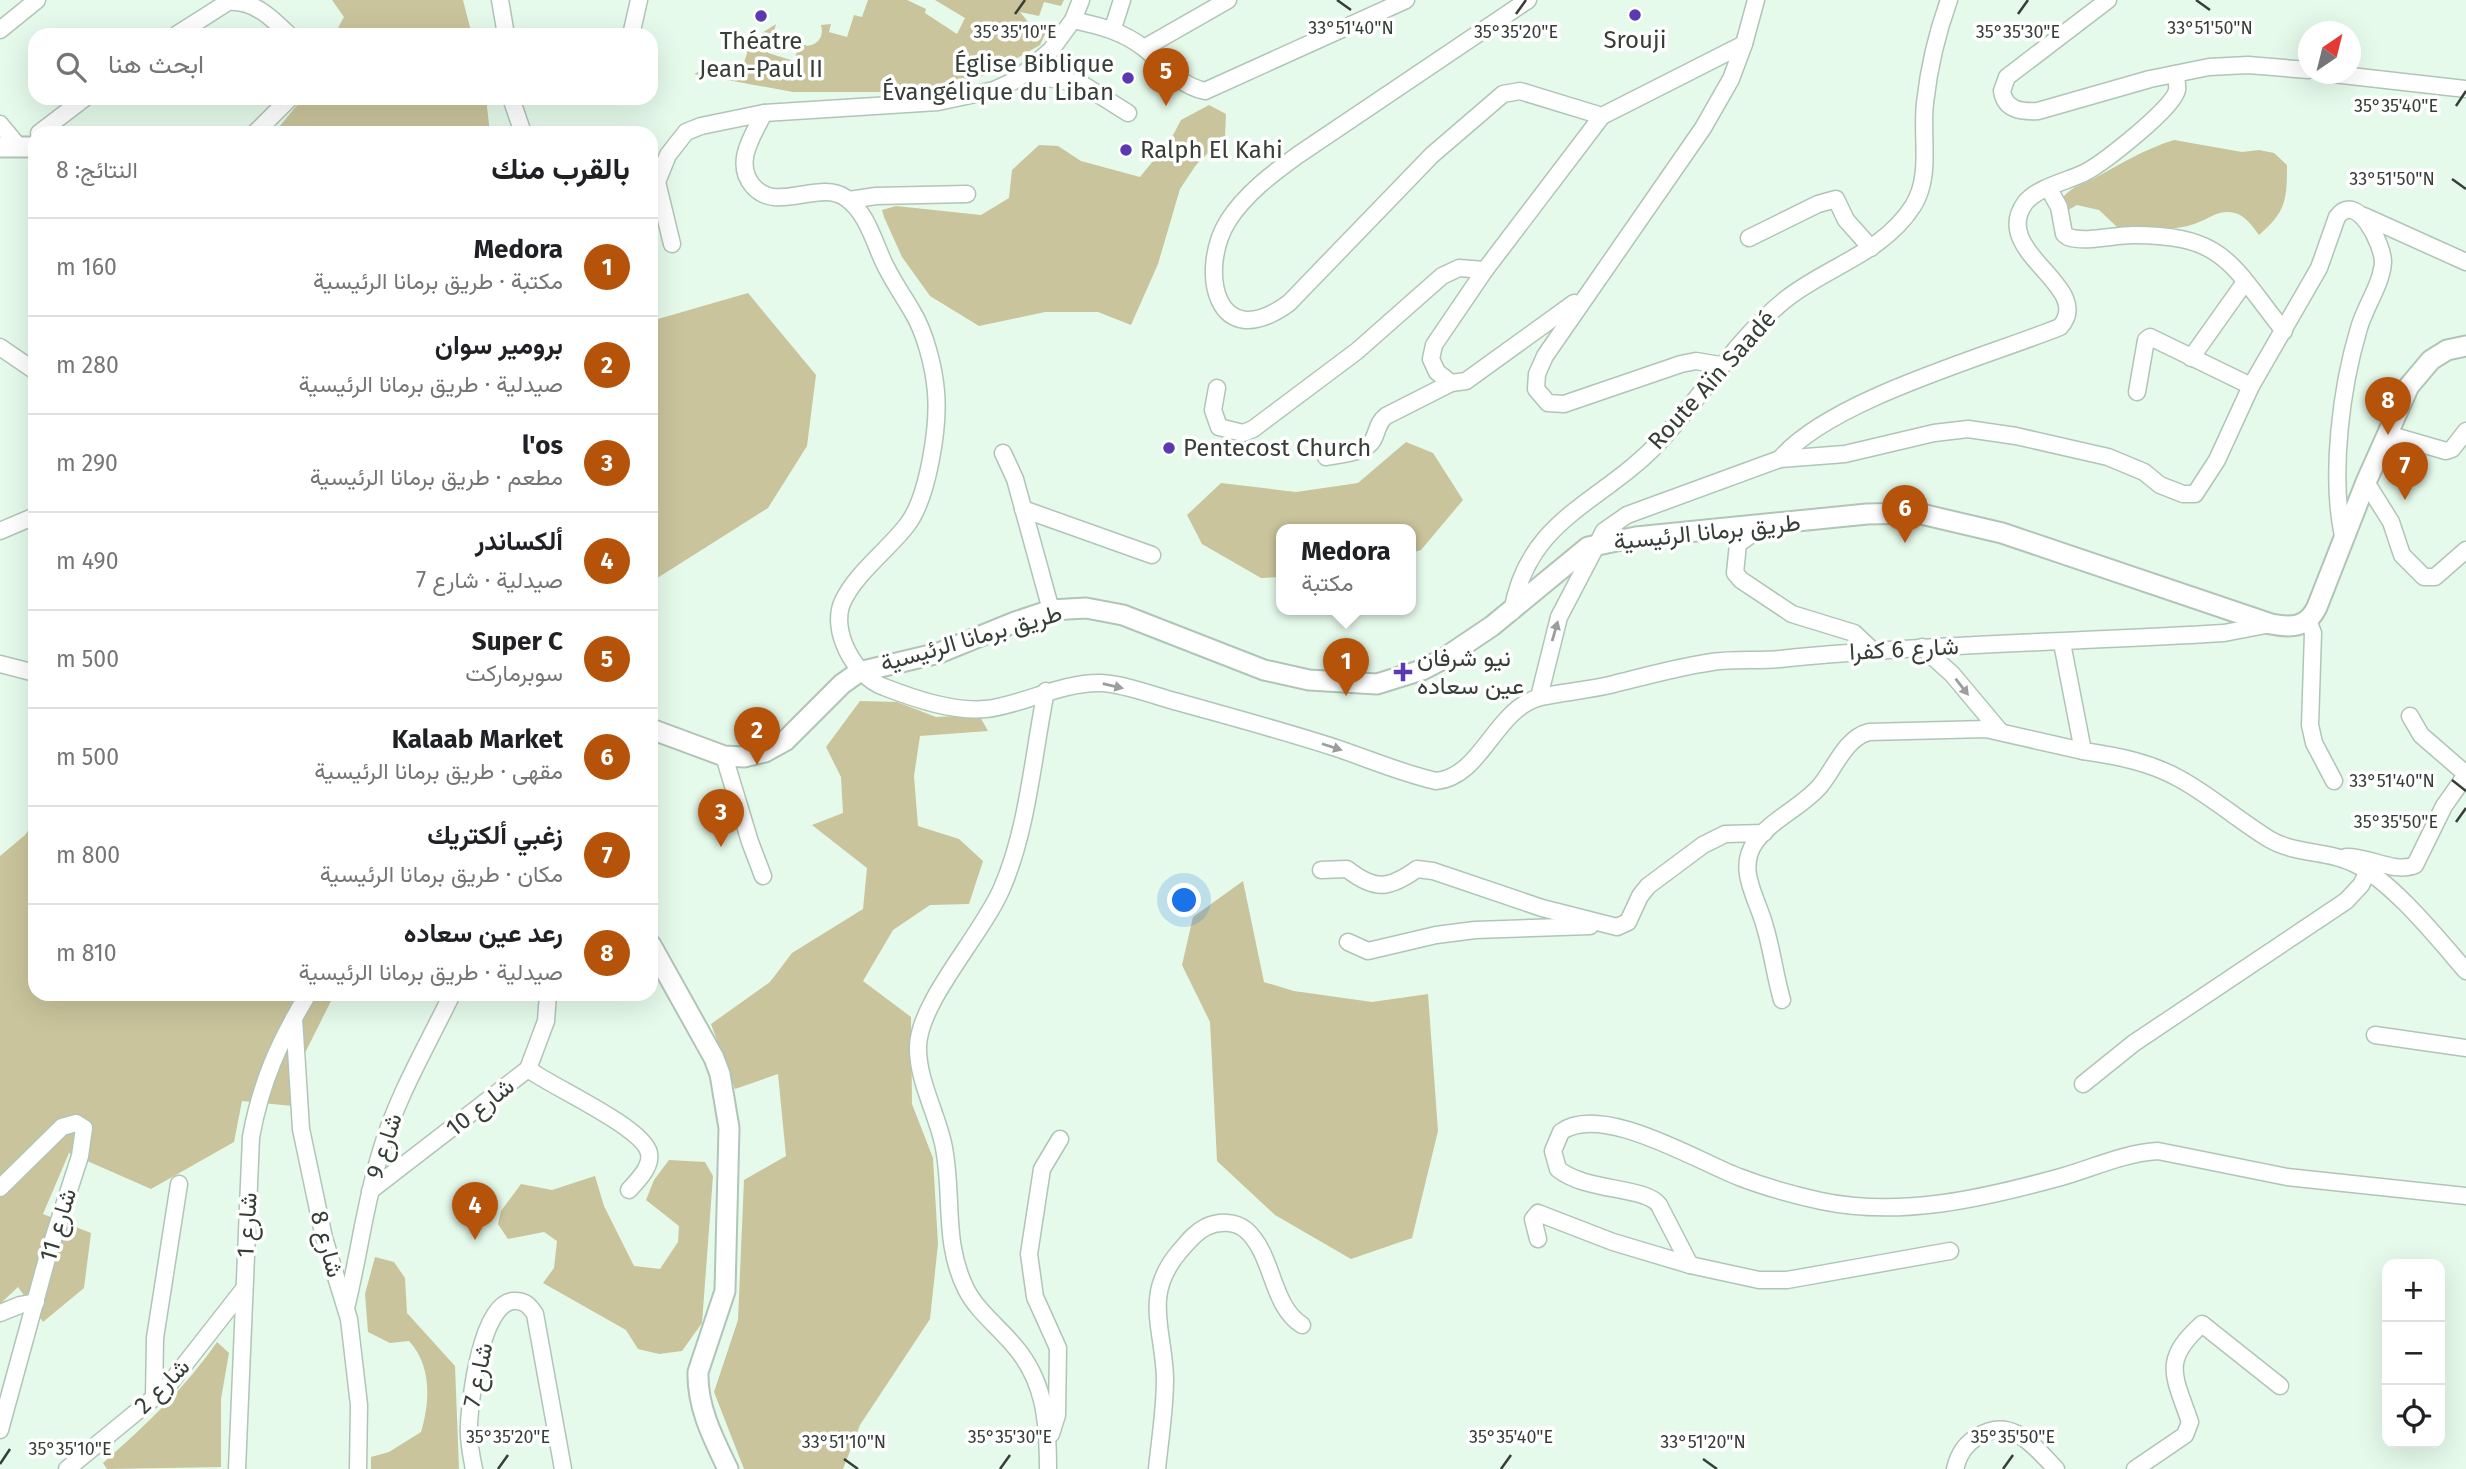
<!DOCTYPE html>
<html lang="ar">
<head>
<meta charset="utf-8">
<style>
	:root { --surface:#fff; --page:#f2f2f2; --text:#202124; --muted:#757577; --line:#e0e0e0; --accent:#b45309 }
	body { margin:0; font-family:"Fira Sans",Vazirmatn,sans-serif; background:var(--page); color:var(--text); direction:rtl }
	.controls { position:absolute; right:21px; bottom:21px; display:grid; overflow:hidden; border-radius:14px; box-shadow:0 7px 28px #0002 }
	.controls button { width:63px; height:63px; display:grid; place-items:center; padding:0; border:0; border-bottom:2px solid var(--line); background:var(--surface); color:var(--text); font:35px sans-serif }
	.compass { position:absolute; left:2298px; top:21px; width:63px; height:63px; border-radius:50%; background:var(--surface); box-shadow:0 7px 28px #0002; rotate:35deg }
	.you { position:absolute; left:1185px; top:901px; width:24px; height:24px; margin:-18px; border:5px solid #fff; border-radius:50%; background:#1a73e8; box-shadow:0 0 0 10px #1a73e833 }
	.badge { display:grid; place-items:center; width:46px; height:46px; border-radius:50%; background:var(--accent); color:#fff; font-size:23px; font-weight:700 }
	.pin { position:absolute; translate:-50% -58px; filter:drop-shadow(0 2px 4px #0008) }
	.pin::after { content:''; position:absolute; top:37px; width:24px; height:21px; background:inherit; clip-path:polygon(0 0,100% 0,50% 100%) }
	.popup { position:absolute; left:1276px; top:524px; width:140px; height:91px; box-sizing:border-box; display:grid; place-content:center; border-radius:14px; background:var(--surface); filter:drop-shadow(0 2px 5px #0005); font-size:23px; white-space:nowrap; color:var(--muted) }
	.popup b { font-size:26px; color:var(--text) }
	.popup::after { content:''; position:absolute; left:50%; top:100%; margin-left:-14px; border:14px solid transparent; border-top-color:var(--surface) }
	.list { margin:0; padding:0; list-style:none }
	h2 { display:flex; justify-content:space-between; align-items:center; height:91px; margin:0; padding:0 28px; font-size:30px }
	h2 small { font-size:23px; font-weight:400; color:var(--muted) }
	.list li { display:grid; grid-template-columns:46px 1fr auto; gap:21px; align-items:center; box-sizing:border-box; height:98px; padding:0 28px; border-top:2px solid var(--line) }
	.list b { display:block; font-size:26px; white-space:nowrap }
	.list p { margin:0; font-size:23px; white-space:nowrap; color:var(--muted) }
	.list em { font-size:23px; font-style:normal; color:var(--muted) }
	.icon { flex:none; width:38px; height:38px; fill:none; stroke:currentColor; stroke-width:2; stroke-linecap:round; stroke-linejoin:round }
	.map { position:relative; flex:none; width:2466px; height:1469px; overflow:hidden; direction:ltr }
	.search { position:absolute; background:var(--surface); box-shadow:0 7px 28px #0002; left:28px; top:28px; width:630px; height:77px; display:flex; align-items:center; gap:18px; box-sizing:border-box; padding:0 24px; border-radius:21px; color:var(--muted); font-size:26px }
	.panel { position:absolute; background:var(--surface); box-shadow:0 7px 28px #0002; left:28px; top:126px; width:630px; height:875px; border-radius:21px; direction:rtl }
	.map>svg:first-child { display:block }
	.green { fill:#c9c49b }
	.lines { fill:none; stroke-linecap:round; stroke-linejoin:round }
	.minor-casing { stroke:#b0c5b6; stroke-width:19 }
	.major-casing { stroke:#b0c5b6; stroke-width:23 }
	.minor { stroke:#fff; stroke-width:16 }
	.major { stroke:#fff; stroke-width:19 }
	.oneway { fill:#9a9e9c }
	.ticks { fill:none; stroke:#363e38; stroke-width:2.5 }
	.poi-dot { fill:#5a39b1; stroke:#fff; stroke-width:2.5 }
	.labels { text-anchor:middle; stroke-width:7; stroke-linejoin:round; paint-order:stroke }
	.poi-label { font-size:24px; fill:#363e38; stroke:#fff; text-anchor:start }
	.street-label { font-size:24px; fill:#363e38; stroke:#fff }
	.ticks-label { font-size:18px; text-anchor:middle; fill:#363e38; stroke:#fff; stroke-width:7; stroke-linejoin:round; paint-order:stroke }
</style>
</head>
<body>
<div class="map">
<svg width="2466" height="1469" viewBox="0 0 2466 1469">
	<rect width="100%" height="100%" fill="#e5faeb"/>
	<g class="green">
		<polygon points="332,0 463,0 472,35 334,35 344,17"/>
		<path d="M 868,0 L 907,0 L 926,9 L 925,13 L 957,34 L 965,18 L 935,0 L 1064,0 L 1061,6 L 1044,2 L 1039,16 L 1020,12 L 1034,29 L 1046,32 L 1040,45 L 989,74 L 928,92 L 793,92 L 694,74 L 708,67 L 740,76 L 751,40 L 776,24 L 768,53 L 794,61 L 798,48 L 791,46 L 792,43 L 796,41 L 807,46 C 819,44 824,36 821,25 L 831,24 L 829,32 L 847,37 L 854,15 L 862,17 Z"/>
		<polygon points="303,98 486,98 490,133 274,133"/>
		<polygon points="1209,105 1226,114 1225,136 1196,165 1180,189 1158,264 1131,325 1098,312 1045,312 979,326 930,296 902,257 884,217 882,210 896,206 981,215 1009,198 1012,170 1039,145 1058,146 1081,161 1140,177 1171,139 1181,120"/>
		<path d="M 2174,140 L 2242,152 L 2259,150 L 2274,153 L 2287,165 C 2287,200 2286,212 2259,235 C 2253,227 2246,216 2235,213 C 2220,209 2212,217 2199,222 C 2176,233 2142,227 2117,227 L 2099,210 L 2077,205 L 2063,213 L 2063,197 C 2074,185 2083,185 2095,178 C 2122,163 2145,149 2174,140 Z"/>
		<polygon points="748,293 816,375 807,446 768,508 651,582 651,321"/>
		<polygon points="1406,442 1433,453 1463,500 1421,550 1411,553 1411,530 1281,530 1281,577 1261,578 1202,544 1187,515 1221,483 1296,492 1358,483"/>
		<polygon points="860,701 897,702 936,717 979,715 988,731 920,736 914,776 918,826 959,839 983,861 969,904 930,905 893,930 863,981 911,1017 912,1104 933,1158 938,1244 930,1319 860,1425 843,1469 744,1469 714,1392 738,1320 744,1180 786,1156 778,1074 735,1089 711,1024 770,982 792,953 863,909 867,868 812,825 843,813 841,777 826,747"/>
		<polygon points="35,821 35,994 326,994 333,997 289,1085 293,1106 242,1101 234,1142 151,1189 69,1153 43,1214 91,1233 84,1288 43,1322 18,1287 0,1304 0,856 25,835"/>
		<polygon points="1243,881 1264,982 1294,991 1372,1002 1428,994 1438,1131 1412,1238 1351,1259 1275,1215 1217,1161 1210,1022 1182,965 1193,917"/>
		<polygon points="669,1160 705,1162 713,1176 702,1323 682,1351 659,1354 638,1349 626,1330 543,1283 554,1268 557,1241 544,1232 508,1239 498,1224 501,1211 521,1184 552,1190 595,1176 604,1206 634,1266 660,1269 678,1242 679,1226 646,1200 654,1180"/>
		<path d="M 375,1257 L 394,1262 L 405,1278 L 407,1313 L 455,1366 L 459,1469 L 371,1469 L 371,1457 L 389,1452 L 421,1432 C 430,1402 432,1366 409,1341 L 390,1343 L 368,1332 L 365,1294 Z"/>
		<path d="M 217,1342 L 229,1353 L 221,1399 L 221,1467 L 107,1469 L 103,1463 C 146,1425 184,1389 217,1342 Z"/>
	</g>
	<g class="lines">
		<g class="minor-casing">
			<g id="minor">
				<polyline points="500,0 506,35"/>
				<path d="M 1528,0 L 1298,155 C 1273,173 1245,194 1228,221 C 1198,269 1215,357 1289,303 L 1432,155 L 1503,94 L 1520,91 L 1602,116 L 1744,44 L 1756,0"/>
				<path d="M 2108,0 L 2007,77 L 2002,91 C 2005,110 2021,112 2038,111 L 2150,79 L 2209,67 L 2248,65 L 2308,70"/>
				<path d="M 1073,20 C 1100,26 1122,31 1144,48 C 1164,64 1178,85 1205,91 L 1406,0"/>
				<polyline points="1113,28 1122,0"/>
				<polyline points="0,30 37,0"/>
				<path d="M 176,35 L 228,2 C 254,0 272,18 289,35"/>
				<polyline points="631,35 639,0"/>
				<polyline points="1144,48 1228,0"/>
				<polyline points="1024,74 1082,84 1128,113"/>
				<polyline points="2333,74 2466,89"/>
				<polyline points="511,98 523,133"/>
				<path d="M 764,113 C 753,135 733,163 753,186 C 777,214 819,179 846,198 C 868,214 874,243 885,265 C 893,281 903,296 912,311 C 925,332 934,367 936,392 C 939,427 928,498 907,525 C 888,550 857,572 843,601 C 829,630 855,677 884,687 C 915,699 953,712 986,709 C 1023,705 1061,682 1101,683 C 1125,684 1155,696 1178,702 C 1231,717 1284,731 1336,748 C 1369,759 1401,773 1436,781 C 1482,777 1495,708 1541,697 C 1564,692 1590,690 1614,684 C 1646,676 1678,667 1712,662 C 1734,659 1758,661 1780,659 C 1928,644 2076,642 2224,633 L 2271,624"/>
				<polyline points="0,124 19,147"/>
				<polyline points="39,133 85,98"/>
				<polyline points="255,133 290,98"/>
				<path d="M 2049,189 L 2059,207 L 2064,234 L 2068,237 C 2087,243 2113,235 2133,235 C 2226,235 2231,265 2284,331"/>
				<polyline points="849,200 876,196 967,194"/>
				<polyline points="2364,216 2466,262"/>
				<polyline points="1749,238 1818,204 1836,199 1846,220 1871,248"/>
				<polyline points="672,244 657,182 668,155 686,132 701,126 764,113 938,102 994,90 1016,80 1051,50 1073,20 1081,0"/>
				<polyline points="1574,303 1466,381 1451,383 1437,372 1431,359 1434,345 1485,270 1602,116"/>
				<polyline points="0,347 35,371"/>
				<polyline points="2191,358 2245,282"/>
				<polyline points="1720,365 1696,361 1681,364 1564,404 1548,403 1536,389 1537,374 1545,356 1703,128 1731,79 1744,44"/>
				<polyline points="1217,388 1213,410 1219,427 1243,433 1253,429 1357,351 1442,276 1459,268 1485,270"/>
				<polyline points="2137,392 2146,340 2150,337 2251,386"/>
				<polyline points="2387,434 2446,451 2452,449 2466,431"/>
				<polyline points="1003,453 1015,479 1051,610"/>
				<path d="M 1326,457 C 1340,454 1366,453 1373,440 C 1378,431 1377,423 1386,416 L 1451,383"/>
				<path d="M 1780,459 C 1829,400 1985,357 2060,327 C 2096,287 1989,252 2025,203 C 2037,187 2069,181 2086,172 C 2104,162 2174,108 2177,90 C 2178,85 2176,79 2175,74"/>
				<polyline points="2366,482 2391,522 2402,555 2424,577 2435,577 2466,550"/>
				<polyline points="1023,509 1152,555"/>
				<polyline points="1762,527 1738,544 1735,573 1741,580 1792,614 1854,633 1872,650"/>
				<polyline points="0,531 35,516"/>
				<path d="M 1512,612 C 1528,517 1603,503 1660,441 C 1704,395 1735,340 1786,299 C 1828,266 1883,253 1913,206 C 1932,176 1921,137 1925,103 C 1929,67 1937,33 1949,0"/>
				<polyline points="2308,620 2313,633 2310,725 2314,743 2334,781"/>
				<path d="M 2062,643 L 2083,751 C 2117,756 2150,762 2180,779 C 2211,796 2238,820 2269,839 C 2296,855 2328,850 2355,864 C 2392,881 2439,940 2466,971"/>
				<polyline points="1922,647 1952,674 1999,730"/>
				<polyline points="0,664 35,673"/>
				<path d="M 1046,691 C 1033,755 1028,828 1002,888 C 982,935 920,1000 918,1046 C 917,1078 936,1112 943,1143 C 954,1193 942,1241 966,1289 C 976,1309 995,1324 1010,1341 C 1045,1378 1048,1421 1048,1469"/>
				<path d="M 1539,697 L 1559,617 L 1604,531 L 1627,515 L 1780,459 L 1845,454 L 1934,433 L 1968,429 L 2016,436 L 2108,457 L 2144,472 L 2160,485 L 2183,494 L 2195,494 L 2217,460 L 2251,386 L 2319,268 L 2337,217 C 2357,190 2383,245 2383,262 C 2382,283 2365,307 2359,328 C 2341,388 2330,475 2343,536"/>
				<polyline points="2410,716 2421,735 2466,774"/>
				<polyline points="724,756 750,842 763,876"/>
				<path d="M 2346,857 C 2369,856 2394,874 2415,865 L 2444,806 L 2466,775"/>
				<path d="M 1321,870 L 1347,869 C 1375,891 1389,889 1417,869 L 1433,871 L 1542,908 L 1617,927 L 1628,922 L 1640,896 L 1648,886 L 1703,845 L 1725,834 L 1764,833"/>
				<polyline points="1348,942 1368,951 1436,935 1475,930 1590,926"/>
				<path d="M 1782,1000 C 1775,976 1772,950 1765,927 C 1758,899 1735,869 1756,841 C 1772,819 1802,807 1820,786 C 1835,768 1845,738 1869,732 L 1986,729 L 2083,751"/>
				<polyline points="294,1018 301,1129 324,1238 349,1319 359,1405 358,1469"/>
				<polyline points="2375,1035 2466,1048"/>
				<path d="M 528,1069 C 552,1087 643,1127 649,1153 C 652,1167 637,1181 629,1190"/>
				<polyline points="2083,1084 2134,1043 2346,901 2361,885 2368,871"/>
				<polyline points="0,1188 62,1127 76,1123 84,1128 80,1156 48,1255 0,1430"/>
				<polyline points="370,1191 528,1069 546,1021 548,994"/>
				<polyline points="1538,1239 1533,1219 1538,1213 1613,1242 1690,1265 1759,1280 1787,1280 1950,1251"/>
				<path d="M 1690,1265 L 1659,1205 C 1645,1186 1586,1192 1558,1169 L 1553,1151 L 1561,1132 C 1601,1102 1699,1162 1739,1177 C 1765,1187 1794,1195 1821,1201 C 1901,1218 1984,1198 2061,1177 C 2093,1168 2124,1153 2158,1151 L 2287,1177 L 2466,1196"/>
				<path d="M 346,1308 C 359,1256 365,1202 381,1151 C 397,1096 427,1046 452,994"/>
				<polyline points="0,1313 20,1305 36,1302"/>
				<polyline points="154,1398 155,1338 179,1184"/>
				<polyline points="1051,1434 1057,1415 1058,1348 1035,1297 1029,1254 1042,1169 1060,1139"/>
				<polyline points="67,1469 167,1387 243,1290"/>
				<path d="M 237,1469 L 251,1137 C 261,1082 279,1042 308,994"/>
				<path d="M 474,1469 C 471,1455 468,1439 469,1425 C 470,1400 481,1304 513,1301 C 524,1300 529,1305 535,1314 L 563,1469"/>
				<path d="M 1157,1469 C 1160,1439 1165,1409 1165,1379 C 1164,1329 1142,1296 1179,1252 C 1188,1242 1194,1233 1206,1227 C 1219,1221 1235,1221 1246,1230 C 1274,1255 1271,1306 1302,1325"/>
				<path d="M 1955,1469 C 1958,1456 1965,1444 1977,1437 C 2011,1415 2034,1446 2056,1469"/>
				<path d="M 2135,1469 L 2185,1435 L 2190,1422 C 2174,1375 2161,1361 2202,1324 L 2280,1386"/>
			</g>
		</g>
		<g class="major-casing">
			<g id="major">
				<polyline points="0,147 35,147"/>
				<path d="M 651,729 L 724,756 L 744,757 L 765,752 L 785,741 L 842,684 L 859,672 L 939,653 L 1015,622 L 1051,610 L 1086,608 L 1123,615 L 1264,670 L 1309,680 L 1377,684 L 1422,670 L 1443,659 L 1492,626 L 1588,547 L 1636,537 L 1867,514 L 1917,513 L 2002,533 L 2271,624 C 2291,628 2307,628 2317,607 L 2366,482 L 2409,386 L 2431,360 L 2447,350 L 2466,346"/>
				<path d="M 651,945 L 714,1058 L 720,1074 L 729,1128 L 725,1291 L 698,1372 C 697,1407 713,1438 728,1469"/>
			</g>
		</g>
		<use href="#minor" class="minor"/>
		<use href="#major" class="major"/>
	</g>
	<defs><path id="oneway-solid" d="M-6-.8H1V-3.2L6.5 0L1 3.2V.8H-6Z" transform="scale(1.75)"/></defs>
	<g class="oneway">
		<use href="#oneway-solid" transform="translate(1555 631) rotate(-74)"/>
		<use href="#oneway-solid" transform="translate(1113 686) rotate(13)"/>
		<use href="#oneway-solid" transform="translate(1962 687) rotate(52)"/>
		<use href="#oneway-solid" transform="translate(1332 747) rotate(18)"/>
	</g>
	<path class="ticks" d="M 1337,0 L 1351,10M 2196,0 L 2210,10M 1015,14 L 1025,0M 1516,14 L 1526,0M 2018,14 L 2028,0M 2456,106 L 2466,91M 2452,179 L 2466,189M 2452,780 L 2466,791M 2456,822 L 2466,808M 844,1459 L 858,1469M 1703,1459 L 1717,1469M 0,1464 L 10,1449M 498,1469 L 508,1455M 1000,1469 L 1010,1455M 1501,1469 L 1511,1455M 2003,1469 L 2013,1455"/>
	<g class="poi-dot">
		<circle cx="1635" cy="15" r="7"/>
		<circle cx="761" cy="16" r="7"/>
		<circle cx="1128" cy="78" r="7"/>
		<circle cx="1126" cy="150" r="7"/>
		<circle cx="1169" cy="448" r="7"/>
		<path d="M1399.5 661.5h7v7h7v7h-7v7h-7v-7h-7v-7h7z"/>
	</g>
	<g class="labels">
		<g class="poi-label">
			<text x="1635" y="48" text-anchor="middle">Srouji</text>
			<text x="761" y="49" text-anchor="middle">Théatre<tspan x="761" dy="28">Jean-Paul II</tspan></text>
			<text x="1114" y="72" text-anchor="end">Église Biblique<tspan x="1114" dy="28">Évangélique du Liban</tspan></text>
			<text x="1140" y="158">Ralph El Kahi</text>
			<text x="1183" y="456">Pentecost Church</text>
			<text x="1417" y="666">نيو شرفان<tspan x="1417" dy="28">عين سعاده</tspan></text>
		</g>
		<g class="street-label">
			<text transform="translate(1712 380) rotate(-48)" y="8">Route Aïn Saadé</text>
			<text transform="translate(1707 532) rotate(-6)" y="8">طريق برمانا الرئيسية</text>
			<text transform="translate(971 638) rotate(-16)" y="8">طريق برمانا الرئيسية</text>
			<text transform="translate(1904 649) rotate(-3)" y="8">شارع 6 كفرا</text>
			<text transform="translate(480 1107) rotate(-38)" y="8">شارع 10</text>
			<text transform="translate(384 1146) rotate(-72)" y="8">شارع 9</text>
			<text transform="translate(58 1225) rotate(-73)" y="8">شارع 11</text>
			<text transform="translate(247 1225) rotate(-87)" y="8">شارع 1</text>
			<text transform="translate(327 1244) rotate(75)" y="8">شارع 8</text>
			<text transform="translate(478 1375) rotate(-78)" y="8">شارع 7</text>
			<text transform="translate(162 1386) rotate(-45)" y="8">شارع 2</text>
		</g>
	</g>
	<g class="ticks-label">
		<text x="1351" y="34">33°51'40"N</text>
		<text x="2210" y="34">33°51'50"N</text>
		<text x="1015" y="38">35°35'10"E</text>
		<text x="1516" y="38">35°35'20"E</text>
		<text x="2018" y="38">35°35'30"E</text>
		<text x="2396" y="112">35°35'40"E</text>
		<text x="2392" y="185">33°51'50"N</text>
		<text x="2392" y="787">33°51'40"N</text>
		<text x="2396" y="828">35°35'50"E</text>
		<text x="508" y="1443">35°35'20"E</text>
		<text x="1010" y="1443">35°35'30"E</text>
		<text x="1511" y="1443">35°35'40"E</text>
		<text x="2013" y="1443">35°35'50"E</text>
		<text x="844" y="1448">33°51'10"N</text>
		<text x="1703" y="1448">33°51'20"N</text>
		<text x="70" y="1455">35°35'10"E</text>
	</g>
</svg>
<div class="controls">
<button>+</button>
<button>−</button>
<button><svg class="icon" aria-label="locate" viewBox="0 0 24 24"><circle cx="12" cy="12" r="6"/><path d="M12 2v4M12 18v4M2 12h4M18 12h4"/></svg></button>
</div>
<svg class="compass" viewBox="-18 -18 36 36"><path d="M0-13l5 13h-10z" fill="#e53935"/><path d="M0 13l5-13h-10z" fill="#757577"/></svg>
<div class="you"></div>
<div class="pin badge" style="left:1346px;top:696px">1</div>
<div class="popup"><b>Medora</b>مكتبة</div>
<div class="pin badge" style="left:757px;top:765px">2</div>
<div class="pin badge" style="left:721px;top:847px">3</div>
<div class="pin badge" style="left:475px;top:1240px">4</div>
<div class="pin badge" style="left:1166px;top:106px">5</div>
<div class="pin badge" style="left:1905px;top:543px">6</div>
<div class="pin badge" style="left:2405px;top:500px">7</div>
<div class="pin badge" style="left:2388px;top:435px">8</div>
<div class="search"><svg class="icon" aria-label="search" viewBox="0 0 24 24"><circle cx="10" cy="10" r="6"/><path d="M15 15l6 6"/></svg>ابحث هنا</div>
<section class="panel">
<h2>بالقرب منك<small>النتائج: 8</small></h2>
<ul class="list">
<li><span class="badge">1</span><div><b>Medora</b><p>مكتبة · طريق برمانا الرئيسية</p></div><em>160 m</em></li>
<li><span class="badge">2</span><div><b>برومير سوان</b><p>صيدلية · طريق برمانا الرئيسية</p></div><em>280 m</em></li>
<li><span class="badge">3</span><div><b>l'os</b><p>مطعم · طريق برمانا الرئيسية</p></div><em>290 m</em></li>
<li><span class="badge">4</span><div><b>ألكساندر</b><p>صيدلية · شارع 7</p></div><em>490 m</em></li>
<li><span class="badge">5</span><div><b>Super C</b><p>سوبرماركت</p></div><em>500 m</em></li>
<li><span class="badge">6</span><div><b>Kalaab Market</b><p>مقهى · طريق برمانا الرئيسية</p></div><em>500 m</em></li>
<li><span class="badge">7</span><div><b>زغبي ألكتريك</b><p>مكان · طريق برمانا الرئيسية</p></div><em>800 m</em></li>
<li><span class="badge">8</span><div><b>رعد عين سعاده</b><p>صيدلية · طريق برمانا الرئيسية</p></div><em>810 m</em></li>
</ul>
</section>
</div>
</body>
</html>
